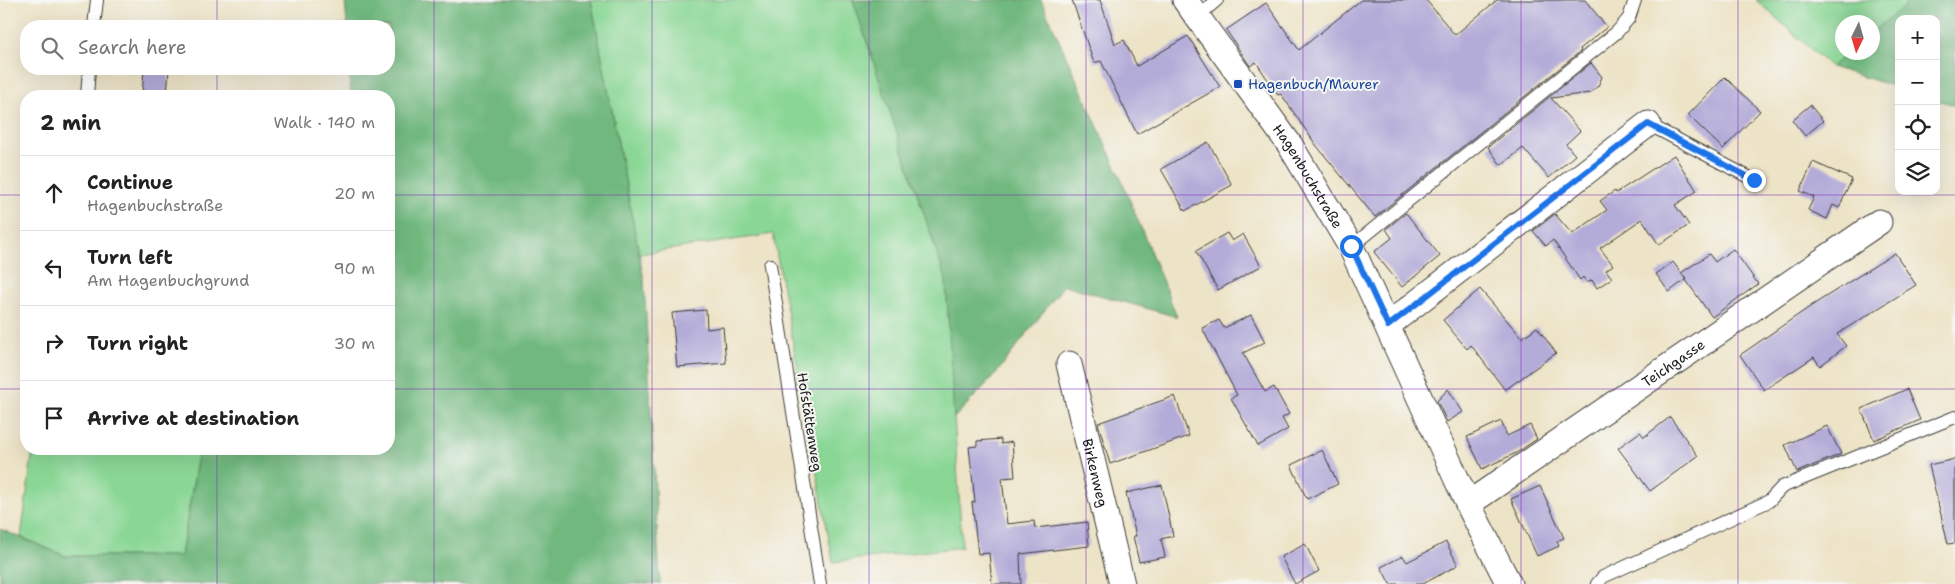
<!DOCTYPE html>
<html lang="en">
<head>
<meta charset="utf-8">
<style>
	:root { --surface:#fff; --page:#f2f2f2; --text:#222; --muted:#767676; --line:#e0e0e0 }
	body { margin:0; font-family:"Shantell Sans",sans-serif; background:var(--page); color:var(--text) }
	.controls { position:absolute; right:15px; top:15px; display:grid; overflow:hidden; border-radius:10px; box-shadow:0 5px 20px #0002 }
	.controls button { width:45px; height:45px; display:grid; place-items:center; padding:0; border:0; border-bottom:1px solid var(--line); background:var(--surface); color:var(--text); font:25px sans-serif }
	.compass { position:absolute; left:1835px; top:15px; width:45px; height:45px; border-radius:50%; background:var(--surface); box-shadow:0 5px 20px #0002; rotate:185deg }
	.stop { position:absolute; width:15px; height:15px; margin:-11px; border:4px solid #1a73e8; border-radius:50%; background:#fff }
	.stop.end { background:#1a73e8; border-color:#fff; box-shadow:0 1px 5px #0008 }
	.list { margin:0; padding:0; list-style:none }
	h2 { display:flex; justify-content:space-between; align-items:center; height:65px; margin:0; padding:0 20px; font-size:21px }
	h2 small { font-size:16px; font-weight:400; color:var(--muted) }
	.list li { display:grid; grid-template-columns:32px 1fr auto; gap:15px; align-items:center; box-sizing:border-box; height:75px; padding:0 20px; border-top:1px solid var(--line) }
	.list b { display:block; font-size:19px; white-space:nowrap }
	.list p { margin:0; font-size:16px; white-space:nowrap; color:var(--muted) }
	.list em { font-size:16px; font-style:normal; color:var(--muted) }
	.icon { flex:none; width:28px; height:28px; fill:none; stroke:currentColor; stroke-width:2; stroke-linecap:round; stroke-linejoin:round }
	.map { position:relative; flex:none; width:1955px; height:584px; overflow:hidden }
	.search { position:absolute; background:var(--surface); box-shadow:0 5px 20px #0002; left:20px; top:20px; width:375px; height:55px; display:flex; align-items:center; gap:12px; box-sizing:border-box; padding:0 18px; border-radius:20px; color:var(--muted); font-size:19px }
	.panel { position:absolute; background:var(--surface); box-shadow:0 5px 20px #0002; left:20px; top:90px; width:375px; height:365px; border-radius:20px }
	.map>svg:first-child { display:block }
	.green { fill:#8ad795; stroke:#537a58 }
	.forest { fill:#6fb87e; stroke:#466a4d }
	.building { fill:#b3abd8 }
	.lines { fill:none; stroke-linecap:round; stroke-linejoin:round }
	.lane-casing { stroke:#3b3a36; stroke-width:14 }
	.street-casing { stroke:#3b3a36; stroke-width:27 }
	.lane { stroke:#fff; stroke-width:12 }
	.street { stroke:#fff; stroke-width:25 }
	.route { stroke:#1a73e8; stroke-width:6 }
	.grid { fill:none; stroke:#7b2cbf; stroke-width:1; stroke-opacity:0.55 }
	.transit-dot { fill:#1a4fb4; stroke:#f6f6f2; stroke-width:2 }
	.labels { text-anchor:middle; stroke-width:4; stroke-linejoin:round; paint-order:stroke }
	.transit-label { font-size:14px; fill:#164399; stroke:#f6f6f2; text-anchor:start }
	.street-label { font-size:14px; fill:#1c1c1c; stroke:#f6f6f2 }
</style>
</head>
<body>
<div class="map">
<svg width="1955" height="584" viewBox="0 0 1955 584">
	<rect width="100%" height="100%" fill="#f6f6f2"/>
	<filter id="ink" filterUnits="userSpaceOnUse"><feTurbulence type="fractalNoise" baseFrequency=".02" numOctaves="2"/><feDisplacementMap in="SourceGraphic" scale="10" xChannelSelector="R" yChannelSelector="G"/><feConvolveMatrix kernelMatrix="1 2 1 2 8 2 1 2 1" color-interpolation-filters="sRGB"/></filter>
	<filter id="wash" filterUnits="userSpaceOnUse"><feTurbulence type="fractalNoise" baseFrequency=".0096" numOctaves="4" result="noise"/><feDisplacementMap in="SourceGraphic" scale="20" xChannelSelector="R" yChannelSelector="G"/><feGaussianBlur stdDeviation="1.12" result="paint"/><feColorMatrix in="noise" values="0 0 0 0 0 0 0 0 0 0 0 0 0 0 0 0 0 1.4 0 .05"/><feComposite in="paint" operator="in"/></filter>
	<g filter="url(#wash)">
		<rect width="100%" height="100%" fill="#ede3c6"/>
		<g class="green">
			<polygon points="591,0 853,0 946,280 962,547 833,562 773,234 639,254"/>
			<polygon points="1756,0 1912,0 1873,32 1872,22 1842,22 1842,52 1848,53 1831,67"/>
			<polygon points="33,449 199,449 181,556 65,556 21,537"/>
		</g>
		<g class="forest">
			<polygon points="345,0 591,0 644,280 660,584 0,584 0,529 65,556 181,556 199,449 389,449 389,96 351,96 349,69 389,69 389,26 347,26"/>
			<polygon points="853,0 1041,0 1122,181 1177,317 1064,285 995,375 954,418 946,280"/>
			<polygon points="1912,0 1955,0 1955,105 1936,100 1936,19 1899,19 1899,88 1831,67 1848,53 1872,52 1873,32"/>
		</g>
		<g id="blocks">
			<g class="building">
				<polygon points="1072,0 1100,0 1115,44 1124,40 1137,66 1188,36 1220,87 1137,134 1101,61 1094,63"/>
				<polygon points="1361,0 1426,0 1455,35 1497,0 1585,0 1607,27 1580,49 1581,51 1375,217 1316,145 1281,94 1278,95 1256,62 1250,66 1226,30 1266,3 1299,50"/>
				<polygon points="1591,63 1602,77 1598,86 1590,93 1551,98 1580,131 1566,144 1575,155 1549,178 1523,148 1501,165 1488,147"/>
				<polygon points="144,69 169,69 167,96 142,96"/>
				<polygon points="1725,77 1760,111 1723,149 1688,115"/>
				<polygon points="1810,105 1823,121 1805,136 1792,120"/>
				<polygon points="1208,142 1232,185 1185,211 1161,169"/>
				<polygon points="1674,155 1697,191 1675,205 1689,225 1659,245 1642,219 1600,248 1613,265 1606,270 1612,278 1597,288 1592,280 1587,283 1583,277 1580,280 1553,240 1546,246 1533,231 1555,214 1572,234 1607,210 1600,201 1615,191 1616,193"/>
				<polygon points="1813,162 1852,179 1839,208 1833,205 1827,219 1808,210 1814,197 1800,191"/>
				<polygon points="1406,213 1440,256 1402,287 1374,252 1392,238 1386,229"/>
				<polygon points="1227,233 1232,241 1243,234 1261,266 1218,290 1196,251"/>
				<polygon points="1733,249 1758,284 1712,317 1681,273 1709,254 1715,262"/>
				<polygon points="1895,253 1916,285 1837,334 1846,346 1820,366 1814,357 1764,390 1740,355 1811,306"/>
				<polygon points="1673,262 1686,279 1669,292 1656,274"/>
				<polygon points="1480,289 1522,338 1537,327 1556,353 1505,390 1471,345 1467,349 1443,320"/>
				<polygon points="706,310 707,329 723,327 726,363 677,367 672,313"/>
				<polygon points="1251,315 1265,342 1243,353 1265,392 1274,387 1289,414 1282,418 1288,429 1258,446 1231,398 1237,395 1202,328 1219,320 1224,328"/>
				<polygon points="1448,389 1463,412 1447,422 1437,401"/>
				<polygon points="1907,389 1920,420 1874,440 1861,409"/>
				<polygon points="1175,396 1189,436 1110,464 1098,423"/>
				<polygon points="1670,417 1698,456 1650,491 1618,448 1640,432 1644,437"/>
				<polygon points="1501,421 1507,436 1530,425 1537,439 1516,453 1482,469 1467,437"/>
				<polygon points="1827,426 1841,454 1797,472 1785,445"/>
				<polygon points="1001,439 1001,444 1012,442 1015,477 1002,478 1007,524 1034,521 1035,528 1087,522 1089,546 1020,554 1021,584 992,584 989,553 978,554 972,502 975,502 969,447 977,446 977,441"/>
				<polygon points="1322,450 1338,484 1307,499 1291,465"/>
				<polygon points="1955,459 1955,543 1948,544 1929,465"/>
				<polygon points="1162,485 1173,536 1161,539 1165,557 1139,562 1133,536 1136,536 1126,493"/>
				<polygon points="1540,486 1564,538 1557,541 1559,546 1537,556 1511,499"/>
				<polygon points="1446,542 1458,565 1423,584 1390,584 1381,567 1403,556 1407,562"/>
				<polygon points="1305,544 1319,571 1295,584 1281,557"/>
			</g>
		</g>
	</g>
	<g filter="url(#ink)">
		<use href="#blocks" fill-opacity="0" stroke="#3b3a36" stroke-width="1"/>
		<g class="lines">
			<g class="lane-casing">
				<g id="lane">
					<polyline points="1197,17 1217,0"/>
					<polyline points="94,26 97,0"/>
					<polyline points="87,96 89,69"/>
					<polyline points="1648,124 1754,180"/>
					<polyline points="1351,247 1617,32 1629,18 1635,0"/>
					<polyline points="770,265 820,584"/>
					<polyline points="1597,584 1603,577 1769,501 1782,487 1955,417"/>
				</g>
			</g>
			<g class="street-casing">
				<g id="street">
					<path id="s1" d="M 1185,0 L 1290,145 L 1351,247 L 1468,504 L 1509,584"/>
					<polyline points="1388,325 1648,124"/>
					<path id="s2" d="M 1069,364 L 1122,584"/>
					<path id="s3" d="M 1468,504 L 1879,222"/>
				</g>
			</g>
			<use href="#lane" class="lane"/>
			<use href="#street" class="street"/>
		</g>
	</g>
	<g class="lines" filter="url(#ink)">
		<polyline class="route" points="1351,246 1388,326 1648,124 1754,180"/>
	</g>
	<path class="grid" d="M 217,0 L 217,26M 434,0 L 434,584M 652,0 L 652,584M 869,0 L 869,584M 1086,0 L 1086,584M 1303,0 L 1303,584M 1521,0 L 1521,584M 1738,0 L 1738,584M 217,69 L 217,96M 0,195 L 26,195M 389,195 L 1955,195M 0,389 L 26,389M 389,389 L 1955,389M 217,449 L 217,584"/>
	<rect class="transit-dot" x="1233" y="79" width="10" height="10" rx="2.5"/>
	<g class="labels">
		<g class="transit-label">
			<text x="1248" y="89">Hagenbuch/Maurer</text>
		</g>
		<g class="street-label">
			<text dy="5" stroke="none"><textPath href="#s1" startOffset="215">Hagenbuchstraße</textPath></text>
			<text dy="5" stroke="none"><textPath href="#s3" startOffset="249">Teichgasse</textPath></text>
			<text transform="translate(810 422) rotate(81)" y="5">Hofstättenweg</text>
			<text dy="5" stroke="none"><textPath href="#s2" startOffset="112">Birkenweg</textPath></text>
		</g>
	</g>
</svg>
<div class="controls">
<button>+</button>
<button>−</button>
<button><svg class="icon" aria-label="locate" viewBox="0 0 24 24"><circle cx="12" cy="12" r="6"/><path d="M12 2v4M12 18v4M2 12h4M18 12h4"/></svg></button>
<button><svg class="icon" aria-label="layers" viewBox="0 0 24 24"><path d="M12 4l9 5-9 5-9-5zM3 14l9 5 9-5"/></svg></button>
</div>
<svg class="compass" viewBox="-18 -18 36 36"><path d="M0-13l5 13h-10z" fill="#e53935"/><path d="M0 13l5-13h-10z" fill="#767676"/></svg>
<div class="stop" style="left:1351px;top:246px"></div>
<div class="stop end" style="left:1754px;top:180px"></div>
<div class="search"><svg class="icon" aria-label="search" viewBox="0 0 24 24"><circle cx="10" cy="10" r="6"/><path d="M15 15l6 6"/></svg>Search here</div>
<section class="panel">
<h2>2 min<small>Walk · 140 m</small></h2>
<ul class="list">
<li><svg class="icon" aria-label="ahead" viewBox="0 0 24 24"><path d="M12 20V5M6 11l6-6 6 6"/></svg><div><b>Continue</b><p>Hagenbuchstraße</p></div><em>20 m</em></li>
<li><svg class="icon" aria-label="left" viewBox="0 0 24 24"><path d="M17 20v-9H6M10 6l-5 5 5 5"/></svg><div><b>Turn left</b><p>Am Hagenbuchgrund</p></div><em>90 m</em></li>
<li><svg class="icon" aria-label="right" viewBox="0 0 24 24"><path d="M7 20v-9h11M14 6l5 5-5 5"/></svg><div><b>Turn right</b></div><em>30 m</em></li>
<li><svg class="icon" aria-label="arrive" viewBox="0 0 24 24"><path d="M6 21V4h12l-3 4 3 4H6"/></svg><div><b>Arrive at destination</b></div></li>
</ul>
</section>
</div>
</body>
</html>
